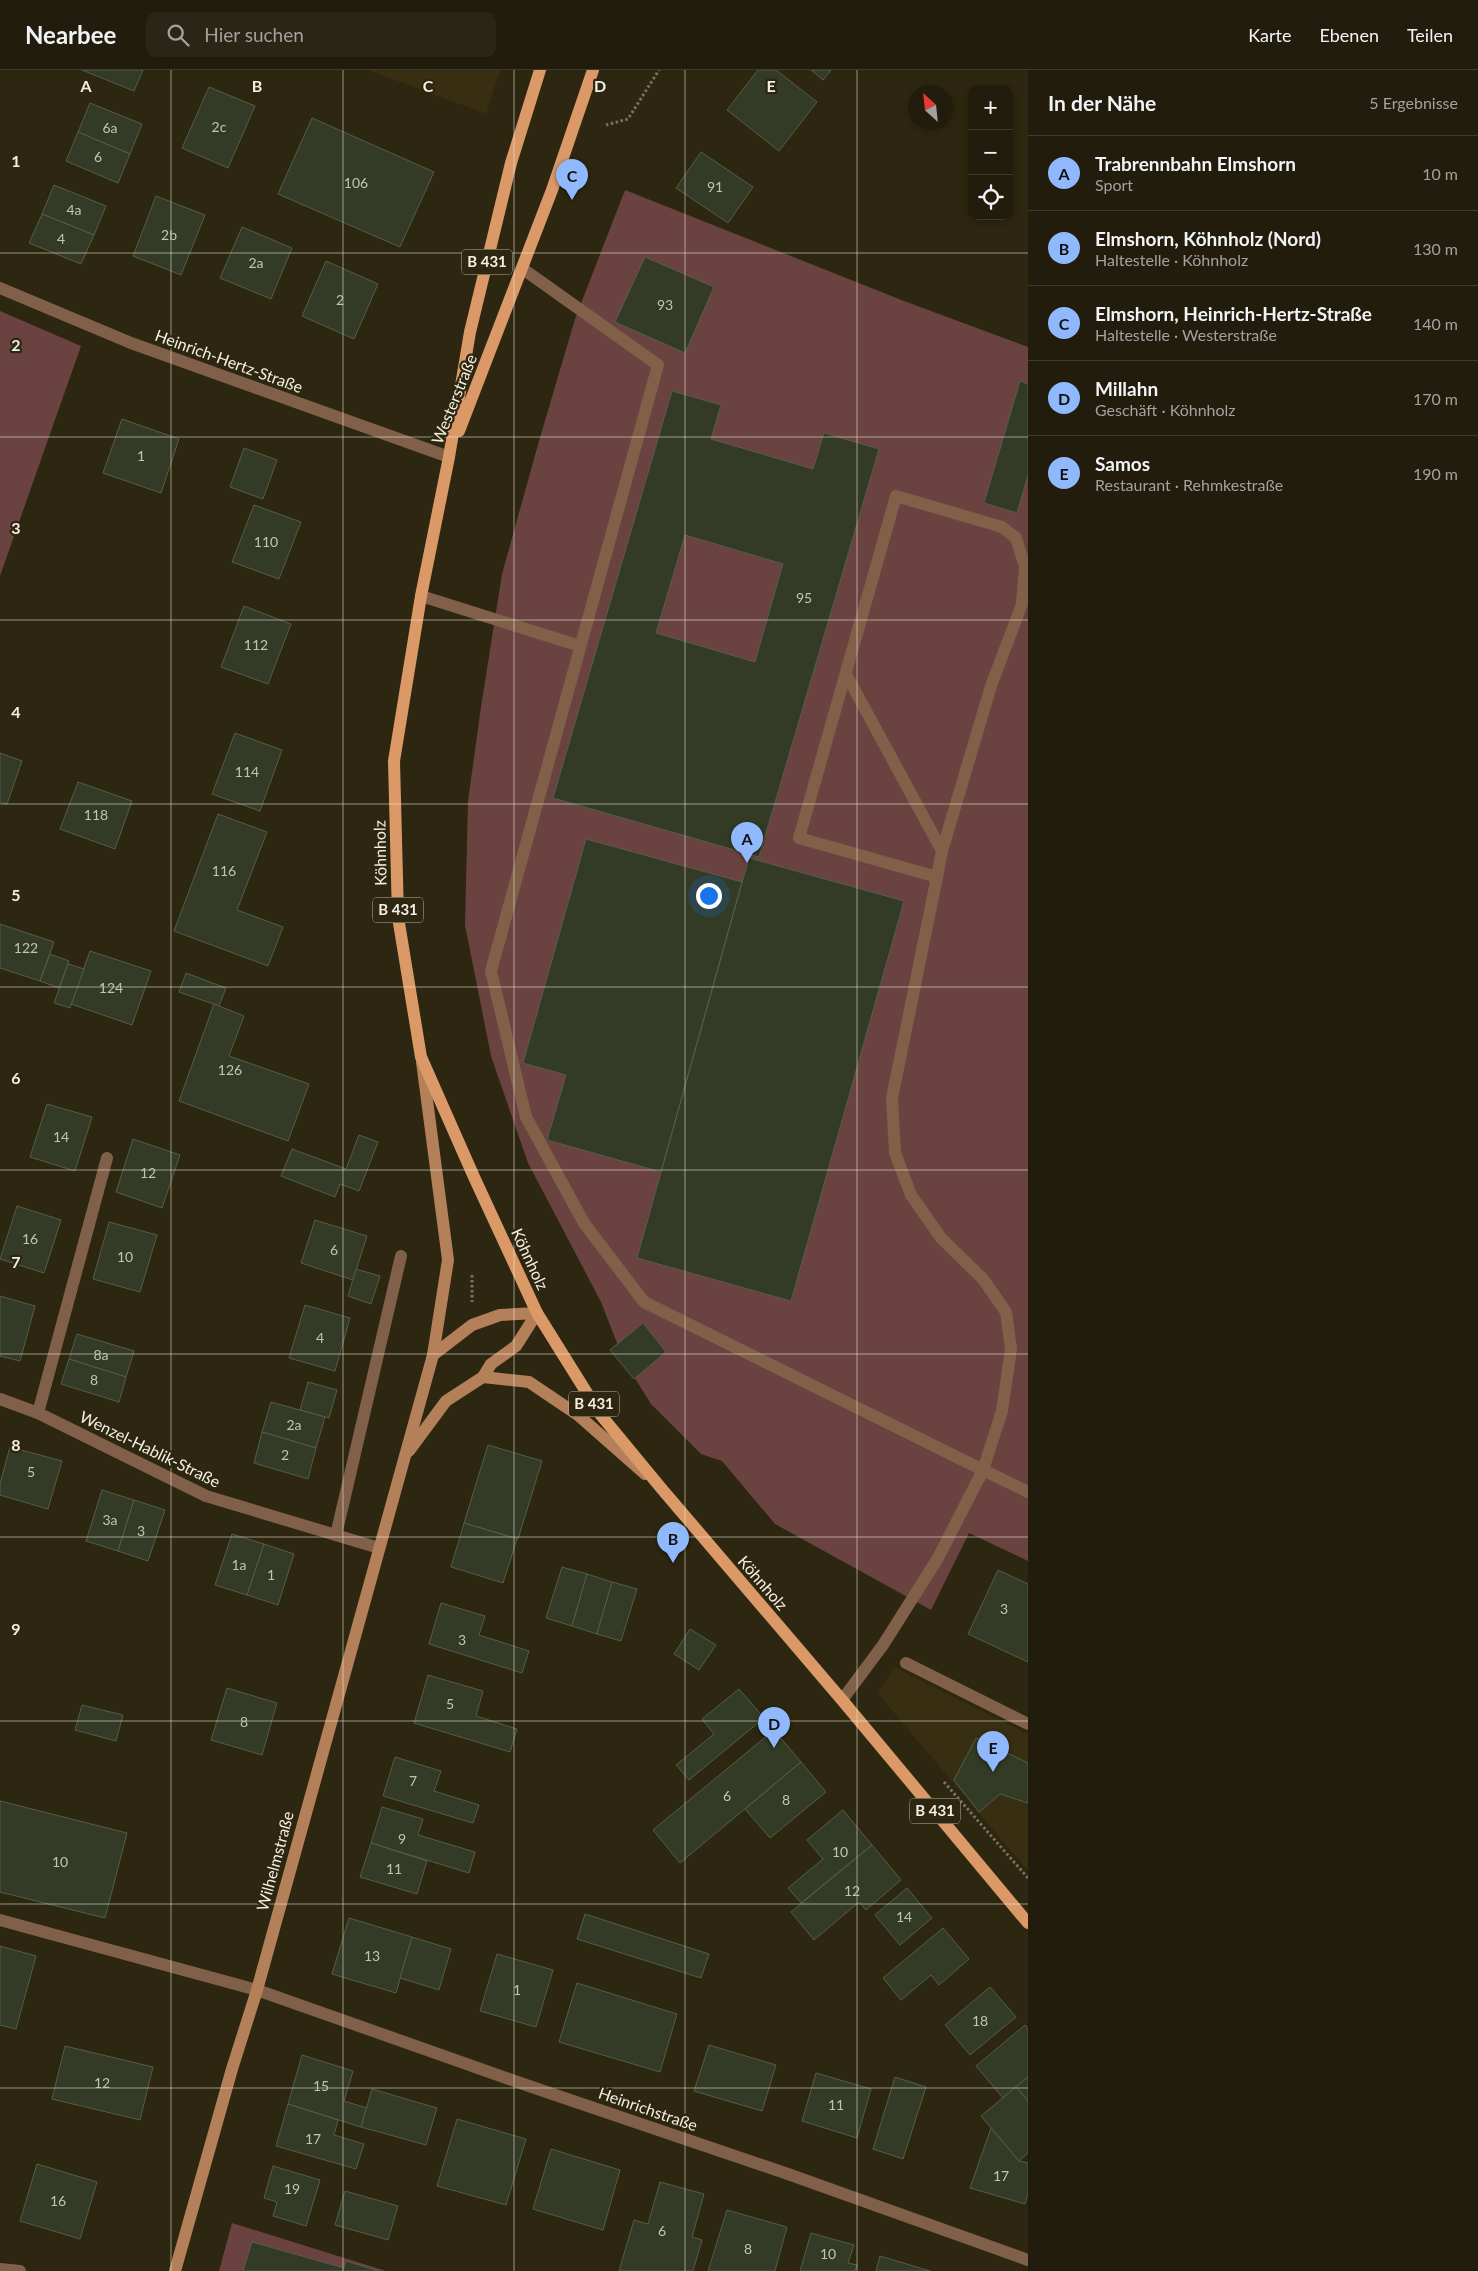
<!DOCTYPE html>
<html lang="de">
<head>
<meta charset="utf-8">
<style>
	:root { --surface:#221c0c; --page:#2a2515; --text:#f1f3f6; --muted:#a2a19d; --line:#3f3a2d; --accent:#90b8fd }
	body { margin:0; font-family:Lato,sans-serif; background:var(--page); color:var(--text) }
	.controls { position:absolute; right:15px; top:15px; display:grid; overflow:hidden; border-radius:10px; box-shadow:0 2px 8px #0003 }
	.controls button { width:45px; height:45px; display:grid; place-items:center; padding:0; border:0; border-bottom:1px solid var(--line); background:var(--surface); color:var(--text); font:25px sans-serif }
	.compass { position:absolute; left:908px; top:15px; width:45px; height:45px; border-radius:50%; background:var(--surface); box-shadow:0 2px 8px #0003; rotate:333deg }
	.you { position:absolute; left:708px; top:825px; width:18px; height:18px; margin:-12px; border:4px solid #fff; border-radius:50%; background:#1a73e8; box-shadow:0 0 0 8px #1a73e833 }
	.badge { display:grid; place-items:center; width:32px; height:32px; border-radius:50%; background:var(--accent); color:#111; font-size:16px; font-weight:700 }
	.pin { position:absolute; translate:-50% -41px; filter:drop-shadow(0 1px 2px #0008) }
	.pin::after { content:''; position:absolute; top:26px; width:18px; height:15px; background:inherit; clip-path:polygon(0 0,100% 0,50% 100%) }
	.list { margin:0; padding:0; list-style:none }
	h2 { display:flex; justify-content:space-between; align-items:center; height:65px; margin:0; padding:0 20px; font-size:21px }
	h2 small { font-size:16px; font-weight:400; color:var(--muted) }
	.list li { display:grid; grid-template-columns:32px 1fr auto; gap:15px; align-items:center; box-sizing:border-box; height:75px; padding:0 20px; border-top:1px solid var(--line) }
	.list b { display:block; font-size:19px; white-space:nowrap }
	.list p { margin:0; font-size:16px; white-space:nowrap; color:var(--muted) }
	.list em { font-size:16px; font-style:normal; color:var(--muted) }
	.icon { flex:none; width:28px; height:28px; fill:none; stroke:currentColor; stroke-width:2; stroke-linecap:round; stroke-linejoin:round }
	.map { position:relative; flex:none; width:1028px; height:2201px; overflow:hidden }
	header { display:flex; align-items:center; gap:30px; box-sizing:border-box; height:70px; padding:0 25px; background:var(--surface); border-bottom:1px solid var(--line) }
	header strong { font-size:24px }
	nav { display:flex; gap:28px; margin-inline-start:auto; font-size:18px }
	.search { width:350px; height:45px; background:var(--page); display:flex; align-items:center; gap:12px; box-sizing:border-box; padding:0 18px; border-radius:10px; color:var(--muted); font-size:19px }
	main { display:flex }
	aside { flex:1; background:var(--surface) }
	.map>svg:first-child { display:block }
	.built { fill:#382e11 }
	.green { fill:#6a4340 }
	.building { fill:#333b26; stroke:#555e47; fill-rule:evenodd }
	.lines { fill:none; stroke-linecap:round; stroke-linejoin:round }
	.path { stroke:#78725f; stroke-width:3; stroke-dasharray:2.5 2.5; stroke-linecap:butt }
	.lane { stroke:#806049; stroke-width:12 }
	.street { stroke:#806049; stroke-width:12 }
	.secondary { stroke:#b3805a; stroke-width:12 }
	.primary { stroke:#da9967; stroke-width:12 }
	.grid { fill:none; stroke:#f4efe2; stroke-width:1; stroke-opacity:0.55 }
	.labels { text-anchor:middle; stroke-width:4.5; stroke-linejoin:round; paint-order:stroke }
	.number-label { font-size:14px; fill:#c4c2b3 }
	.shield { fill:#2d2610; stroke:#b8b3a3; stroke-width:1 }
	.shield-label { font-size:15px; font-weight:bold; fill:#f4efe2 }
	.street-label { font-size:16px; fill:#f4efe2; stroke:#2d2610 }
	.grid-label { font-size:16px; text-anchor:middle; font-weight:bold; fill:#f4efe2; stroke:#2d2610; stroke-width:4.5; stroke-linejoin:round; paint-order:stroke }
</style>
</head>
<body>
<header>
<strong>Nearbee</strong>
<div class="search"><svg class="icon" aria-label="search" viewBox="0 0 24 24"><circle cx="10" cy="10" r="6"/><path d="M15 15l6 6"/></svg>Hier suchen</div>
<nav><a>Karte</a><a>Ebenen</a><a>Teilen</a></nav>
</header>
<main>
<div class="map">
<svg width="1028" height="2201" viewBox="0 0 1028 2201">
	<rect width="100%" height="100%" fill="#2d2610"/>
	<g class="built">
		<polygon points="368,0 500,0 486,44"/>
		<polygon points="894,1597 1028,1664 1028,1801 878,1624"/>
	</g>
	<g class="green">
		<polygon points="625,120 904,231 1028,277 1028,1491 969,1463 931,1540 775,1454 722,1391 701,1384 651,1334 624,1291 601,1232 528,1093 491,986 465,855 468,731 481,637 502,504 539,371 575,249"/>
		<polygon points="0,241 81,276 0,506"/>
		<polygon points="232,2153 386,2201 219,2201"/>
	</g>
	<g class="building">
		<polygon points="82,0 143,0 134,21"/>
		<polygon points="758,0 776,0 817,32 779,81 727,40"/>
		<polygon points="811,0 831,0 823,10"/>
		<polygon points="209,17 255,36 228,98 182,78"/>
		<polygon points="90,33 142,54 130,84 78,62"/>
		<polygon points="312,48 434,102 400,177 278,124"/>
		<polygon points="78,62 130,84 118,113 66,91"/>
		<polygon points="701,82 753,117 728,153 676,118"/>
		<polygon points="54,115 106,136 94,165 42,144"/>
		<polygon points="156,126 205,145 181,205 133,186"/>
		<polygon points="42,144 94,165 81,194 29,173"/>
		<polygon points="242,157 292,178 271,229 220,208"/>
		<polygon points="645,187 714,217 685,283 615,252"/>
		<polygon points="326,191 378,214 354,269 302,246"/>
		<polygon points="1020,311 1028,314 1028,405 1017,443 984,433"/>
		<path d="M 672,321 L 721,335 L 711,369 L 813,399 L 824,363 L 879,379 L 759,787 L 553,728 ZM 685,465 L 783,494 L 755,592 L 656,563 Z"/>
		<polygon points="122,349 179,369 161,423 103,403"/>
		<polygon points="244,378 277,390 263,429 230,417"/>
		<polygon points="254,435 301,452 279,509 232,492"/>
		<polygon points="244,536 291,554 268,614 221,597"/>
		<polygon points="235,663 282,680 260,741 212,724"/>
		<polygon points="0,683 22,691 7,734 0,732"/>
		<polygon points="78,712 132,731 115,779 60,759"/>
		<polygon points="218,744 267,762 237,840 283,857 268,896 174,861"/>
		<polygon points="586,769 742,812 661,1102 547,1070 566,1005 523,993"/>
		<polygon points="749,788 904,831 791,1231 637,1188"/>
		<polygon points="0,854 54,872 40,911 0,898"/>
		<polygon points="90,881 151,901 132,955 71,934"/>
		<polygon points="50,884 69,891 59,918 40,911"/>
		<polygon points="68,894 84,899 70,938 54,933"/>
		<polygon points="186,903 226,918 219,936 179,922"/>
		<polygon points="214,934 244,946 229,986 309,1014 288,1071 179,1031"/>
		<polygon points="47,1034 92,1047 75,1101 30,1087"/>
		<polygon points="359,1065 378,1072 359,1121 340,1114 335,1127 281,1106 292,1079 346,1099"/>
		<polygon points="133,1069 180,1085 162,1138 116,1122"/>
		<polygon points="17,1136 61,1150 44,1203 0,1189"/>
		<polygon points="315,1150 367,1166 353,1210 301,1193"/>
		<polygon points="109,1152 157,1165 140,1222 93,1209"/>
		<polygon points="356,1199 380,1206 371,1234 348,1226"/>
		<polygon points="0,1226 35,1236 20,1291 0,1286"/>
		<polygon points="305,1235 350,1248 335,1301 289,1288"/>
		<polygon points="643,1253 666,1282 634,1309 610,1280"/>
		<polygon points="77,1264 134,1281 126,1307 69,1289"/>
		<polygon points="69,1289 126,1307 119,1332 61,1314"/>
		<polygon points="308,1312 337,1320 329,1348 300,1340"/>
		<polygon points="271,1332 325,1347 316,1378 262,1362"/>
		<polygon points="262,1362 316,1378 308,1409 254,1393"/>
		<polygon points="488,1375 542,1391 518,1469 464,1453"/>
		<polygon points="10,1377 62,1391 48,1439 0,1425 0,1414"/>
		<polygon points="102,1420 134,1430 118,1481 86,1471"/>
		<polygon points="134,1430 165,1440 148,1491 118,1481"/>
		<polygon points="464,1453 517,1469 503,1513 451,1497"/>
		<polygon points="232,1464 264,1474 247,1525 215,1515"/>
		<polygon points="264,1474 294,1484 278,1535 247,1525"/>
		<polygon points="562,1497 587,1504 572,1556 546,1548"/>
		<polygon points="998,1500 1028,1514 1028,1592 968,1564"/>
		<polygon points="587,1504 612,1512 597,1564 572,1556"/>
		<polygon points="612,1512 637,1519 621,1571 597,1564"/>
		<polygon points="441,1533 485,1546 479,1565 529,1581 522,1603 429,1574"/>
		<polygon points="690,1559 716,1575 699,1600 674,1584"/>
		<polygon points="428,1605 483,1621 476,1646 517,1659 510,1682 414,1653"/>
		<polygon points="227,1618 277,1633 262,1685 211,1670"/>
		<polygon points="739,1619 764,1648 689,1710 676,1695 714,1664 702,1649"/>
		<polygon points="82,1635 123,1645 116,1671 75,1660"/>
		<polygon points="774,1660 801,1692 680,1793 653,1760"/>
		<polygon points="976,1668 1028,1693 1028,1733 1000,1724 979,1742 954,1710"/>
		<polygon points="395,1687 441,1701 434,1721 479,1735 473,1753 383,1726"/>
		<polygon points="801,1692 826,1722 770,1768 745,1739"/>
		<polygon points="0,1731 127,1763 105,1848 0,1822"/>
		<polygon points="382,1737 423,1749 418,1765 475,1782 469,1803 371,1773"/>
		<polygon points="843,1740 872,1775 801,1833 788,1818 823,1789 807,1770"/>
		<polygon points="371,1773 427,1791 417,1824 360,1807"/>
		<polygon points="872,1775 901,1810 866,1840 859,1832 814,1870 791,1842"/>
		<polygon points="907,1818 932,1848 900,1875 875,1845"/>
		<polygon points="585,1844 709,1884 701,1908 577,1869"/>
		<polygon points="349,1848 412,1867 396,1923 332,1904"/>
		<polygon points="943,1858 969,1889 939,1915 931,1905 901,1930 883,1908"/>
		<polygon points="412,1867 451,1879 439,1920 400,1908"/>
		<polygon points="0,1876 36,1886 16,1959 0,1955"/>
		<polygon points="497,1884 553,1900 536,1957 480,1941"/>
		<polygon points="577,1913 677,1944 660,2002 559,1972"/>
		<polygon points="990,1917 1016,1947 970,1985 945,1955"/>
		<polygon points="1025,1955 1028,1959 1028,2007 1003,2028 976,1996"/>
		<polygon points="709,1975 776,1995 762,2041 694,2021"/>
		<polygon points="65,1976 153,1997 140,2050 52,2029"/>
		<polygon points="302,1985 353,2001 344,2031 367,2038 361,2057 288,2034"/>
		<polygon points="816,2003 871,2019 857,2068 802,2051"/>
		<polygon points="895,2007 926,2017 903,2089 873,2079"/>
		<polygon points="1028,2007 1028,2031 1016,2017"/>
		<polygon points="1016,2017 1028,2031 1028,2083 1019,2091 981,2046"/>
		<polygon points="372,2019 437,2038 426,2075 361,2057"/>
		<polygon points="288,2034 338,2050 334,2065 364,2074 356,2099 276,2076"/>
		<polygon points="457,2049 526,2069 506,2135 437,2116"/>
		<polygon points="991,2058 1019,2091 1028,2093 1028,2124 1025,2134 970,2118"/>
		<polygon points="551,2079 620,2100 603,2160 533,2139"/>
		<polygon points="37,2094 97,2112 80,2169 20,2151"/>
		<polygon points="273,2096 320,2110 306,2156 273,2146 277,2132 264,2128"/>
		<polygon points="660,2112 704,2124 692,2167 702,2170 693,2201 619,2201 634,2150 648,2154"/>
		<polygon points="345,2121 398,2136 388,2170 335,2155"/>
		<polygon points="727,2140 787,2157 775,2201 708,2201"/>
		<polygon points="811,2163 854,2175 848,2193 857,2195 855,2201 800,2201"/>
		<polygon points="252,2172 344,2198 343,2201 243,2201"/>
		<polygon points="880,2186 930,2201 876,2201"/>
		<polygon points="346,2191 379,2201 343,2201"/>
	</g>
	<g class="lines">
		<g class="path">
			<polyline points="606,55 628,49 659,0"/>
			<polyline points="472,1205 472,1232"/>
			<polyline points="944,1712 1028,1808"/>
		</g>
		<g class="lane">
			<polyline points="523,199 658,295 491,901 526,1047 584,1153 644,1232 983,1400 938,1488 883,1575 842,1630"/>
			<polyline points="421,526 580,576"/>
			<polyline points="846,604 942,781"/>
			<polyline points="937,807 799,768 896,426 1002,457 1016,468 1025,497 1022,534 991,616 942,781 937,807 892,1028 895,1083 911,1125 941,1168 983,1209 1006,1242 1011,1279 1002,1341 983,1400 1028,1422"/>
			<polyline points="0,1850 257,1920"/>
		</g>
		<g class="street">
			<polyline points="0,218 131,273 449,387"/>
			<polyline points="0,1329 38,1343 206,1426 379,1478"/>
			<polyline points="38,1343 107,1088"/>
			<polyline points="336,1465 401,1186"/>
			<polyline points="906,1593 1028,1654"/>
			<polyline points="257,1920 529,2016 788,2104 1028,2190"/>
			<polyline points="0,2199 20,2201"/>
		</g>
		<g class="secondary">
			<polyline points="433,1285 472,1255 500,1245 537,1243"/>
			<polyline points="483,1307 529,1312 578,1345 645,1404"/>
			<polyline points="409,1381 446,1331 483,1307 491,1294 516,1276 537,1243"/>
			<polyline points="175,2201 232,1999 257,1920 433,1285 448,1190 422,992"/>
		</g>
		<g class="primary">
			<polyline points="540,0 511,93 470,262 449,387 421,526 394,691 398,847 421,987 474,1107 537,1243 600,1344 661,1418 842,1630 1028,1853"/>
			<polyline points="459,361 552,120 593,0"/>
		</g>
	</g>
	<path class="grid" d="M 171,0 L 171,2201M 343,0 L 343,2201M 514,0 L 514,2201M 685,0 L 685,2201M 857,0 L 857,2201M 0,183 L 1028,183M 0,367 L 1028,367M 0,550 L 1028,550M 0,734 L 1028,734M 0,917 L 1028,917M 0,1100 L 1028,1100M 0,1284 L 1028,1284M 0,1467 L 1028,1467M 0,1651 L 1028,1651M 0,1834 L 1028,1834M 0,2018 L 1028,2018"/>
	<g class="labels">
		<g class="number-label">
			<text x="219" y="62">2c</text>
			<text x="110" y="63">6a</text>
			<text x="98" y="92">6</text>
			<text x="356" y="118">106</text>
			<text x="715" y="122">91</text>
			<text x="74" y="145">4a</text>
			<text x="169" y="170">2b</text>
			<text x="61" y="174">4</text>
			<text x="256" y="198">2a</text>
			<text x="340" y="235">2</text>
			<text x="665" y="240">93</text>
			<text x="141" y="391">1</text>
			<text x="266" y="477">110</text>
			<text x="804" y="533">95</text>
			<text x="256" y="580">112</text>
			<text x="247" y="707">114</text>
			<text x="96" y="750">118</text>
			<text x="224" y="806">116</text>
			<text x="26" y="883">122</text>
			<text x="111" y="923">124</text>
			<text x="230" y="1005">126</text>
			<text x="61" y="1072">14</text>
			<text x="148" y="1108">12</text>
			<text x="30" y="1174">16</text>
			<text x="334" y="1185">6</text>
			<text x="125" y="1192">10</text>
			<text x="320" y="1273">4</text>
			<text x="101" y="1290">8a</text>
			<text x="94" y="1315">8</text>
			<text x="294" y="1360">2a</text>
			<text x="285" y="1390">2</text>
			<text x="31" y="1407">5</text>
			<text x="110" y="1455">3a</text>
			<text x="141" y="1466">3</text>
			<text x="239" y="1500">1a</text>
			<text x="271" y="1510">1</text>
			<text x="1004" y="1544">3</text>
			<text x="462" y="1575">3</text>
			<text x="450" y="1639">5</text>
			<text x="244" y="1657">8</text>
			<text x="413" y="1716">7</text>
			<text x="727" y="1731">6</text>
			<text x="786" y="1735">8</text>
			<text x="402" y="1774">9</text>
			<text x="840" y="1787">10</text>
			<text x="60" y="1797">10</text>
			<text x="394" y="1804">11</text>
			<text x="852" y="1826">12</text>
			<text x="904" y="1852">14</text>
			<text x="372" y="1891">13</text>
			<text x="517" y="1925">1</text>
			<text x="980" y="1956">18</text>
			<text x="102" y="2018">12</text>
			<text x="321" y="2021">15</text>
			<text x="836" y="2040">11</text>
			<text x="313" y="2074">17</text>
			<text x="1001" y="2111">17</text>
			<text x="292" y="2124">19</text>
			<text x="58" y="2136">16</text>
			<text x="662" y="2166">6</text>
			<text x="748" y="2184">8</text>
			<text x="828" y="2189">10</text>
		</g>
		<g class="shield">
			<rect x="462" y="179.5" width="50" height="25" rx="4"/>
			<rect x="373" y="827.5" width="50" height="25" rx="4"/>
			<rect x="569" y="1321.5" width="50" height="25" rx="4"/>
			<rect x="910" y="1728.5" width="50" height="25" rx="4"/>
		</g>
		<g class="shield-label">
			<text x="487" y="197">B 431</text>
			<text x="398" y="845">B 431</text>
			<text x="594" y="1339">B 431</text>
			<text x="935" y="1746">B 431</text>
		</g>
		<g class="street-label">
			<text transform="translate(229 291) rotate(20)" y="6">Heinrich-Hertz-Straße</text>
			<text transform="translate(454 329) rotate(-68)" y="6">Westerstraße</text>
			<text transform="translate(380 783) rotate(-91)" y="6">Köhnholz</text>
			<text transform="translate(530 1189) rotate(65)" y="6">Köhnholz</text>
			<text transform="translate(150 1379) rotate(26)" y="6">Wenzel-Hablik-Straße</text>
			<text transform="translate(763 1513) rotate(49)" y="6">Köhnholz</text>
			<text transform="translate(275 1791) rotate(-75)" y="6">Wilhelmstraße</text>
			<text transform="translate(648 2039) rotate(19)" y="6">Heinrichstraße</text>
		</g>
	</g>
	<g class="grid-label">
		<text x="86" y="22">A</text>
		<text x="257" y="22">B</text>
		<text x="428" y="22">C</text>
		<text x="600" y="22">D</text>
		<text x="771" y="22">E</text>
		<text x="16" y="97">1</text>
		<text x="16" y="281">2</text>
		<text x="16" y="464">3</text>
		<text x="16" y="648">4</text>
		<text x="16" y="831">5</text>
		<text x="16" y="1014">6</text>
		<text x="16" y="1198">7</text>
		<text x="16" y="1381">8</text>
		<text x="16" y="1565">9</text>
	</g>
</svg>
<div class="controls">
<button>+</button>
<button>−</button>
<button><svg class="icon" aria-label="locate" viewBox="0 0 24 24"><circle cx="12" cy="12" r="6"/><path d="M12 2v4M12 18v4M2 12h4M18 12h4"/></svg></button>
</div>
<svg class="compass" viewBox="-18 -18 36 36"><path d="M0-13l5 13h-10z" fill="#e53935"/><path d="M0 13l5-13h-10z" fill="#a2a19d"/></svg>
<div class="you"></div>
<div class="pin badge" style="left:747px;top:793px">A</div>
<div class="pin badge" style="left:673px;top:1493px">B</div>
<div class="pin badge" style="left:572px;top:130px">C</div>
<div class="pin badge" style="left:774px;top:1678px">D</div>
<div class="pin badge" style="left:993px;top:1702px">E</div>
</div>
<aside>
<h2>In der Nähe<small>5 Ergebnisse</small></h2>
<ul class="list">
<li><span class="badge">A</span><div><b>Trabrennbahn Elmshorn</b><p>Sport</p></div><em>10 m</em></li>
<li><span class="badge">B</span><div><b>Elmshorn, Köhnholz (Nord)</b><p>Haltestelle · Köhnholz</p></div><em>130 m</em></li>
<li><span class="badge">C</span><div><b>Elmshorn, Heinrich-Hertz-Straße</b><p>Haltestelle · Westerstraße</p></div><em>140 m</em></li>
<li><span class="badge">D</span><div><b>Millahn</b><p>Geschäft · Köhnholz</p></div><em>170 m</em></li>
<li><span class="badge">E</span><div><b>Samos</b><p>Restaurant · Rehmkestraße</p></div><em>190 m</em></li>
</ul>
</aside>
</main>
</body>
</html>
